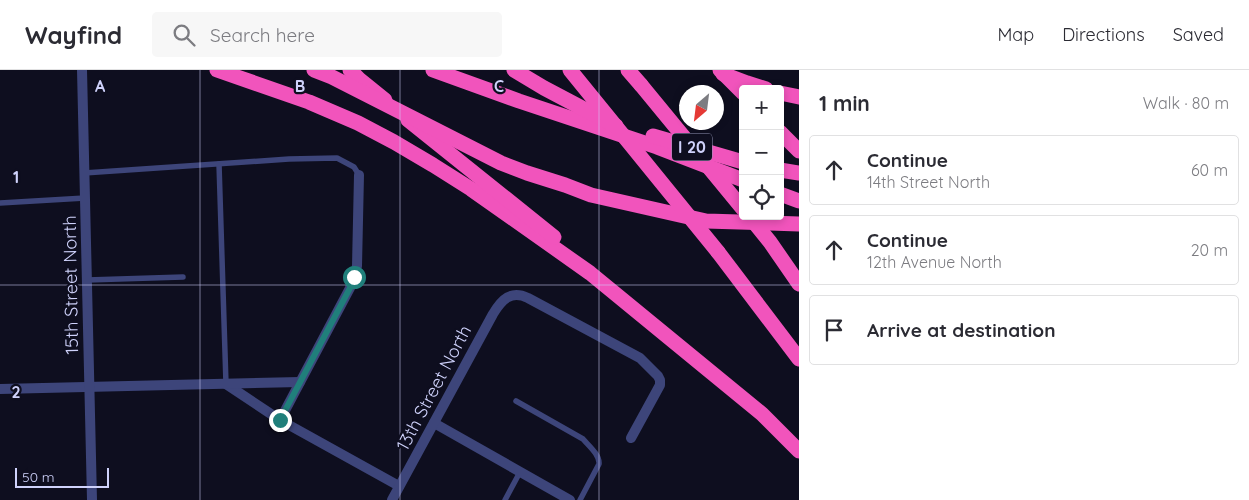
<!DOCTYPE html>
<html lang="en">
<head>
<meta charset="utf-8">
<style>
	:root { --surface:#fff; --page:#f7f7f7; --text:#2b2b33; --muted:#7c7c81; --line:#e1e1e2 }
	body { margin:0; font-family:Quicksand,sans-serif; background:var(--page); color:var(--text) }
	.controls { position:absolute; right:15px; top:15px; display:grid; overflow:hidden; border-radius:5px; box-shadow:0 2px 8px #0003 }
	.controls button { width:45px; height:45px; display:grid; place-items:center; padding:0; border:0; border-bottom:1px solid var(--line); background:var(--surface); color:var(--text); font:25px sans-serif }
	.compass { position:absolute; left:679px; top:15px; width:45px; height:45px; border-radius:50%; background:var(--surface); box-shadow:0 2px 8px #0003; rotate:208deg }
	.scale { position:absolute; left:15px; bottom:12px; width:94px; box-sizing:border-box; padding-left:5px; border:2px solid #cfd2fb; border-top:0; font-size:14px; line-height:18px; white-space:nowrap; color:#cfd2fb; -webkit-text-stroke:4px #0e0e1f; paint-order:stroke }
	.stop { position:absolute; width:15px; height:15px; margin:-11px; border:4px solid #207f7b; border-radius:50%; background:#fff }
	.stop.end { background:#207f7b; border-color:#fff; box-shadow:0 1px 5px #0008 }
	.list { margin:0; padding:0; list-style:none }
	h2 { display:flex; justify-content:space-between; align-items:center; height:65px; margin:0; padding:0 20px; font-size:21px }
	h2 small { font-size:16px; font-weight:400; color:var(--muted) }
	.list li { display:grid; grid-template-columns:32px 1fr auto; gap:15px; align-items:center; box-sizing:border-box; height:70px; margin:0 10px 10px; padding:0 10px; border:1px solid var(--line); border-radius:5px }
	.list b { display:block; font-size:19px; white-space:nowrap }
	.list p { margin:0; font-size:16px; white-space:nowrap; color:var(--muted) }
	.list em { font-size:16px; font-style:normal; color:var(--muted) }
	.icon { flex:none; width:28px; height:28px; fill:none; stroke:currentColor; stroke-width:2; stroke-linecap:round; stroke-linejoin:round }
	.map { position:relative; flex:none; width:799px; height:430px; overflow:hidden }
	header { display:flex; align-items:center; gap:30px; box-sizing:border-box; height:70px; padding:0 25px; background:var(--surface); border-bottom:1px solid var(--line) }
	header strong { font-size:24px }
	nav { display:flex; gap:28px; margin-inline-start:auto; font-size:18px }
	.search { width:350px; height:45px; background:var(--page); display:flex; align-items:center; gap:12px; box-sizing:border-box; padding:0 18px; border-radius:5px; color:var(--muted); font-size:19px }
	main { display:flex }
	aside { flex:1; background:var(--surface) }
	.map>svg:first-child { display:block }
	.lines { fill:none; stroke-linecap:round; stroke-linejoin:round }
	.service { stroke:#3d457a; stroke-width:5.5 }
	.minor { stroke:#3d457a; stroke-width:10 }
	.tertiary { stroke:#3d457a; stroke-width:10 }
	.motorway { stroke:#f154bc; stroke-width:15 }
	.motorway-bridge { stroke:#f154bc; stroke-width:15 }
	.route { stroke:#207f7b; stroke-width:6 }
	.grid { fill:none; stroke:#cfd2fb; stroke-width:1; stroke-opacity:0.55 }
	.labels { text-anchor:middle; stroke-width:4.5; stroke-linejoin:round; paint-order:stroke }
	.shield { fill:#0e0e1f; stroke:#9597b9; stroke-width:1 }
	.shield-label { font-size:16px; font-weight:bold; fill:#cfd2fb }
	.street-label { font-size:18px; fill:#cfd2fb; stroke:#0e0e1f }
	.grid-label { font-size:16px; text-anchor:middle; font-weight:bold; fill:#cfd2fb; stroke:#0e0e1f; stroke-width:4.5; stroke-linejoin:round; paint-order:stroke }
</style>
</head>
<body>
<header>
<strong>Wayfind</strong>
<div class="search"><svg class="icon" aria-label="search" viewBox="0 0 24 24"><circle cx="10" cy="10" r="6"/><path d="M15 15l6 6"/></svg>Search here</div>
<nav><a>Map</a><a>Directions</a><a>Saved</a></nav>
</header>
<main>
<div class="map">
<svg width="799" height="430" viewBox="0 0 799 430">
	<rect width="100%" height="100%" fill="#0e0e1f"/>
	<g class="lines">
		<g class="service">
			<polyline points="219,94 226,314"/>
			<polyline points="84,103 289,89 337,88 354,97 359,105"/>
			<polyline points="0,133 85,128"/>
			<polyline points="87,210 183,207"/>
			<path d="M 516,331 L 583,369 C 589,376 600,385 599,394 L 580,430"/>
			<polyline points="505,430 520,402"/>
		</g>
		<g class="minor">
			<polyline points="226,314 280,350 399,416"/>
			<polyline points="0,319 300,312"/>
			<polyline points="280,350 350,218 357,196 359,105"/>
			<polyline points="434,353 570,430"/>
			<path d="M 392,430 L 493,244 C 502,229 511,220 528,228 L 640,288 L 658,306 L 660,310 L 660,315 L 631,368"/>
		</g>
		<polyline class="tertiary" points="82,0 92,430"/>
		<g class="motorway">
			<polyline points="217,0 309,32 358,53 394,72 433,95 471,119 590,203 762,344 799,381"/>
			<polyline points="350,0 359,9 385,30"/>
			<polyline points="433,0 519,31 657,77 743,110"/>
			<polyline points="514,0 544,18 616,56"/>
			<polyline points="628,0 641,15"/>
			<polyline points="723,4 747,13 766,19"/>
			<polyline points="780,23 799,27"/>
			<polyline points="408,50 554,167"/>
			<polyline points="780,62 799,81"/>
			<polyline points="653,66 743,92"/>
			<polyline points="780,100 799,103"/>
			<polyline points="780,124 799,131"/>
			<polyline points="749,146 770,172 799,214"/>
			<polyline points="718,182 799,289"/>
		</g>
		<g class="motorway-bridge">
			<polyline points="314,0 332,7 501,93 527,103 565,115 591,125 706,151 799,154"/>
			<polyline points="570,0 718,182"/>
			<polyline points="720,0 743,23"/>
			<polyline points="641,15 743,139"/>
		</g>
	</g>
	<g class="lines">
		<polyline class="route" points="280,350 350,218 354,207"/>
	</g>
	<path class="grid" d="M 200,0 L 200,430M 400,0 L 400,430M 599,0 L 599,430M 0,215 L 799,215"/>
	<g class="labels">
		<rect class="shield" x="672" y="63.5" width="40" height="27" rx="4"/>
		<g class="shield-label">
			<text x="692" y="83">I 20</text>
		</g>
		<g class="street-label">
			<text transform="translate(71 215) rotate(-91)" y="6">15th Street North</text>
			<text transform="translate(434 318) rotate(-62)" y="6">13th Street North</text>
		</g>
	</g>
	<g class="grid-label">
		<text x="100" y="22">A</text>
		<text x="300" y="22">B</text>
		<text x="499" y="22">C</text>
		<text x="16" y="113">1</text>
		<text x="16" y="328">2</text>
	</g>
</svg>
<div class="controls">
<button>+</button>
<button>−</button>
<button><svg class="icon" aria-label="locate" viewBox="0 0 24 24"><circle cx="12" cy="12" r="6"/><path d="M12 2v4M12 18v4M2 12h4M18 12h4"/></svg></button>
</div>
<svg class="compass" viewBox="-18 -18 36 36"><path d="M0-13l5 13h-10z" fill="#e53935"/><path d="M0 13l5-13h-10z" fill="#7c7c81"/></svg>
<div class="scale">50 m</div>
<div class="stop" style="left:354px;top:207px"></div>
<div class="stop end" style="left:280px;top:350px"></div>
</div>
<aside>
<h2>1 min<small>Walk · 80 m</small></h2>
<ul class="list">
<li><svg class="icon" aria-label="ahead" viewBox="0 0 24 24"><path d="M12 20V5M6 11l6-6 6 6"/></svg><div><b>Continue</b><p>14th Street North</p></div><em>60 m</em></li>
<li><svg class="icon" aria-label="ahead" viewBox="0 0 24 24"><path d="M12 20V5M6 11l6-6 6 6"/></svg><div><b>Continue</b><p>12th Avenue North</p></div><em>20 m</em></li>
<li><svg class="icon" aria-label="arrive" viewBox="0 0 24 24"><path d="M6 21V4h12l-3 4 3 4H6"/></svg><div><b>Arrive at destination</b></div></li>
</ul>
</aside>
</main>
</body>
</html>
